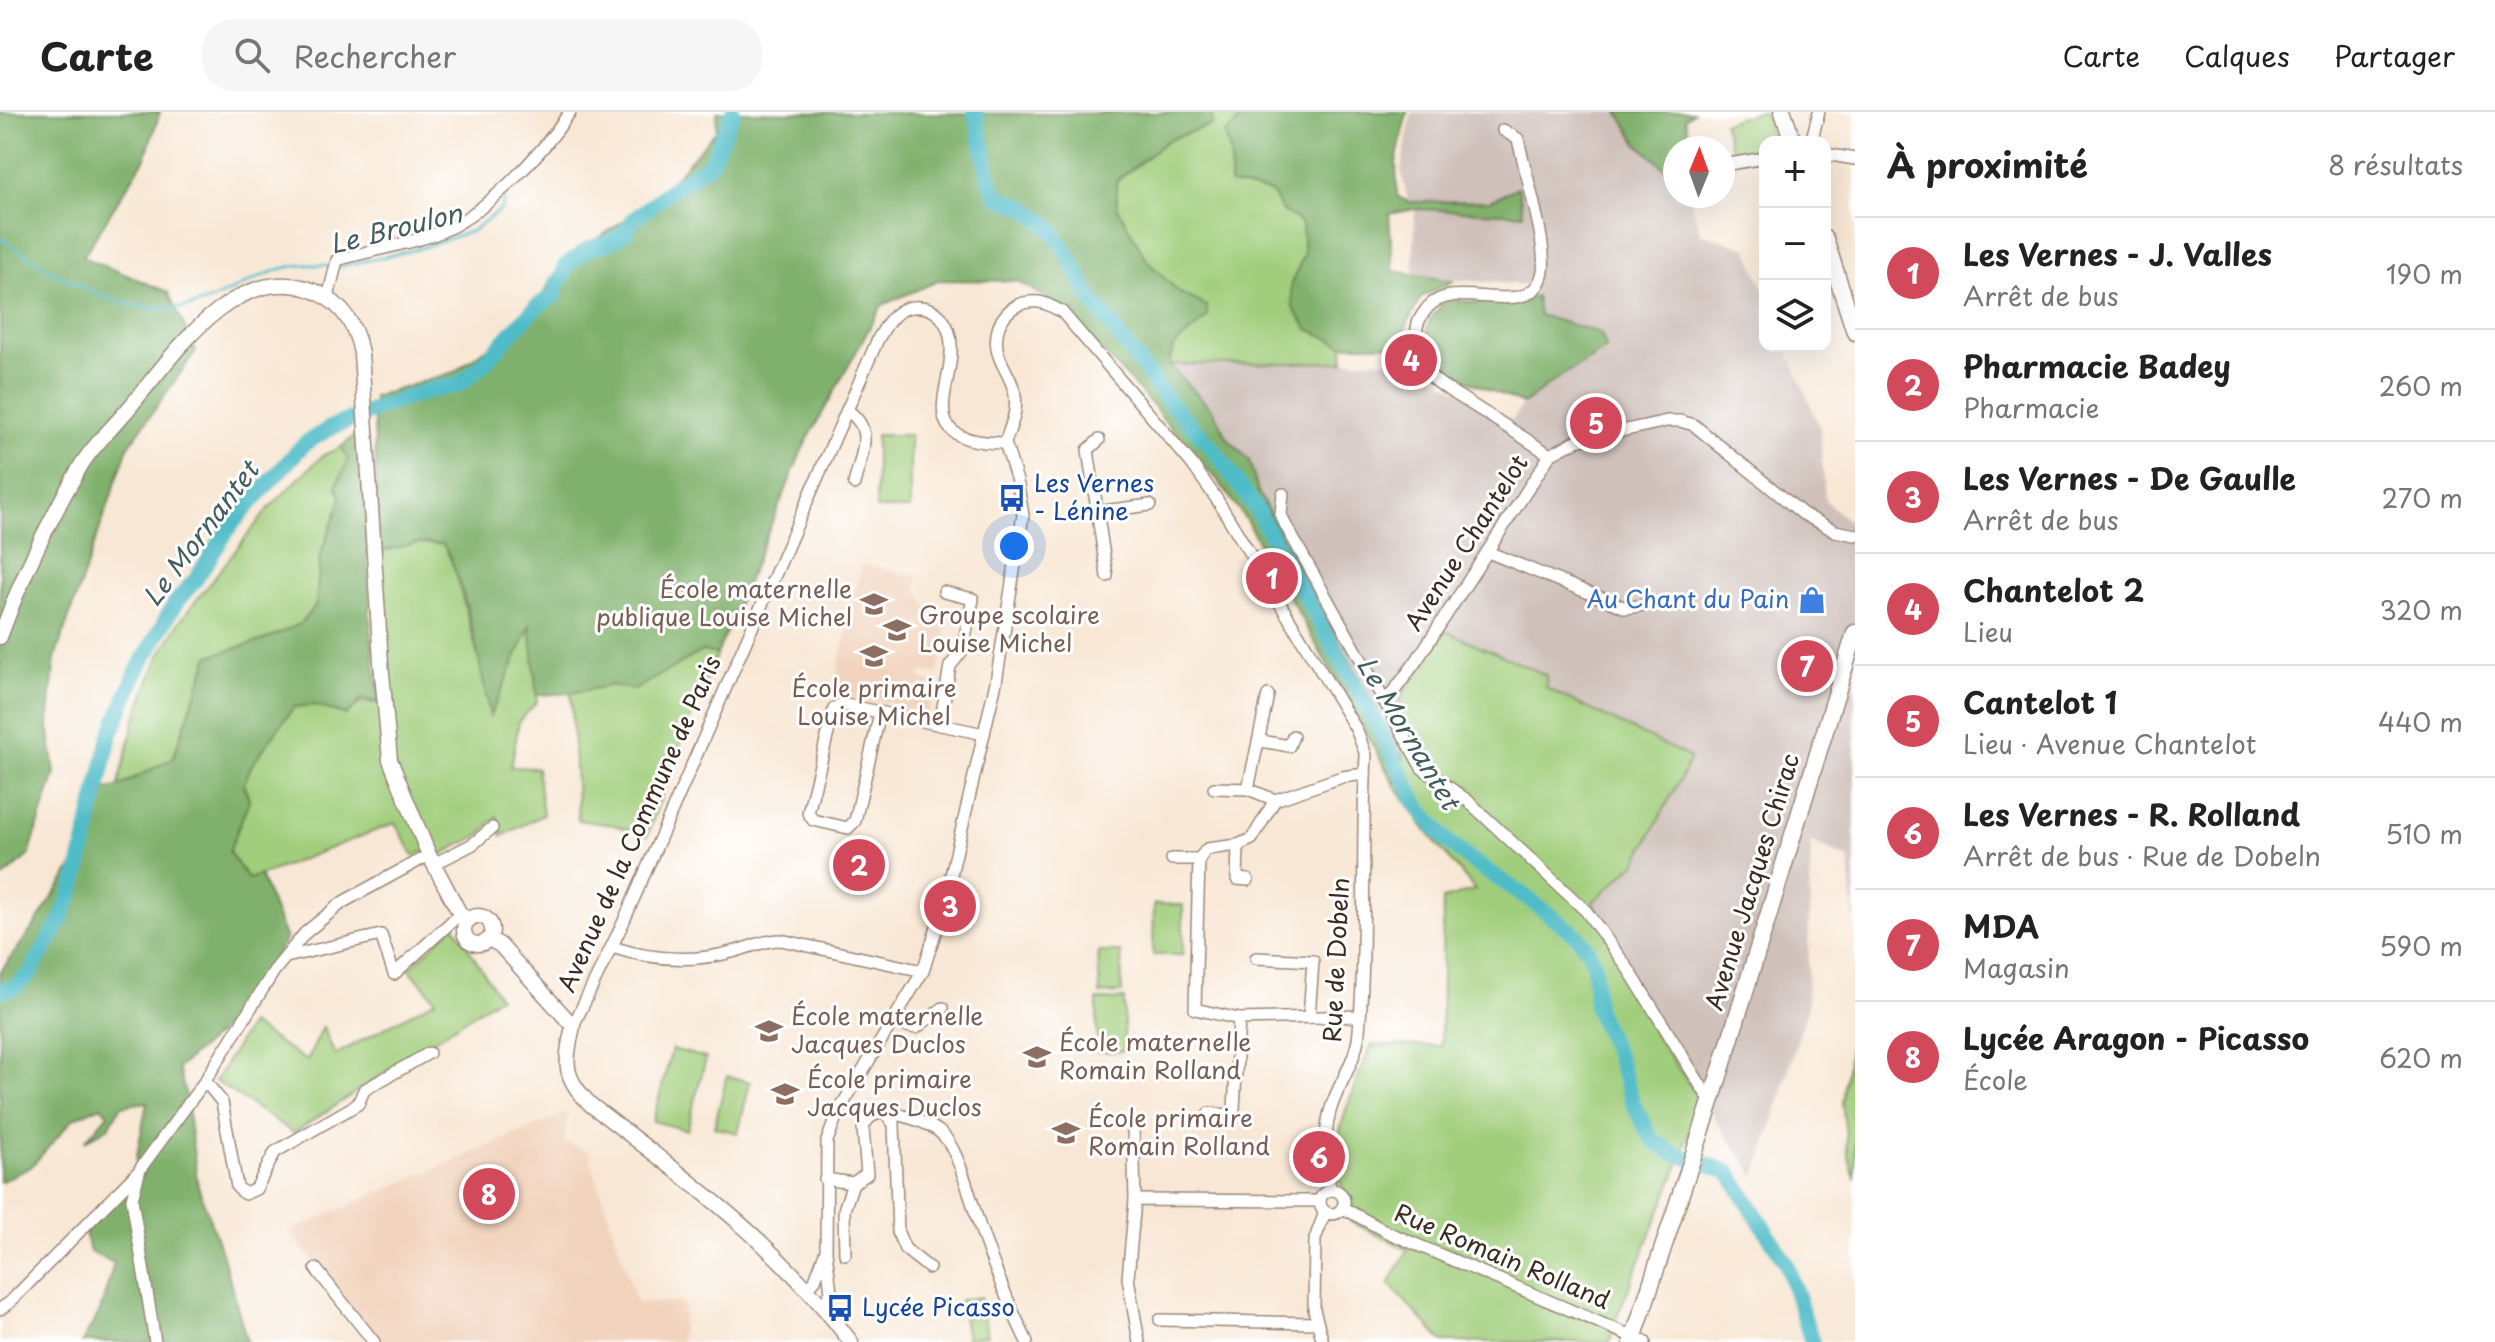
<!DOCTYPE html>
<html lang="fr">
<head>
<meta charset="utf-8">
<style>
	:root { --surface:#fff; --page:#f6f6f6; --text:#222; --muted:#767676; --line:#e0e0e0; --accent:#d1495b }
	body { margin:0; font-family:"Playpen Sans",sans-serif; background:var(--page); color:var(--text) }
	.controls { position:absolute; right:24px; top:24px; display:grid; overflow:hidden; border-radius:16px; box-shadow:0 8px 32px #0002 }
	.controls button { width:72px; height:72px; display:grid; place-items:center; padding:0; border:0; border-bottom:2px solid var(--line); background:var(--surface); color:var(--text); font:40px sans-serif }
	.compass { position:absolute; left:1663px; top:24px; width:72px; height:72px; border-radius:50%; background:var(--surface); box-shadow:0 8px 32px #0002; rotate:1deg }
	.you { position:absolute; left:1014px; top:434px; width:28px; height:28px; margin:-20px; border:6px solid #fff; border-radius:50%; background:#1a73e8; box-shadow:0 0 0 12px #1a73e833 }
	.badge { display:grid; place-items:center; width:52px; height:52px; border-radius:50%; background:var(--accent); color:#fff; font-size:26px; font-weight:700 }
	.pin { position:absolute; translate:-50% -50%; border:4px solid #fff; box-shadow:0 2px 8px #0006 }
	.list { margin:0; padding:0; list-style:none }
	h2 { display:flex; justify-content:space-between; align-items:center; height:104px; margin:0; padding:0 32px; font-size:34px }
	h2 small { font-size:26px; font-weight:400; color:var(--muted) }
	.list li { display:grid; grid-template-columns:52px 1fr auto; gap:24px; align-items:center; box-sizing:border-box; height:112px; padding:0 32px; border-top:2px solid var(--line) }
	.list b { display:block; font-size:30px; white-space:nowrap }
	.list p { margin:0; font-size:26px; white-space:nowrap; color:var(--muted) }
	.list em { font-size:26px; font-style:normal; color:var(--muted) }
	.icon { flex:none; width:44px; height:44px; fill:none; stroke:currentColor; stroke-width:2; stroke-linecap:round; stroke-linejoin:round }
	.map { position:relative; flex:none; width:1855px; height:1230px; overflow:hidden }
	header { display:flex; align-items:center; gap:48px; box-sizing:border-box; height:112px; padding:0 40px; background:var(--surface); border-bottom:2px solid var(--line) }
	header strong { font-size:38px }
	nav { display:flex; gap:44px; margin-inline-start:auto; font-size:28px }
	.search { width:560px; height:72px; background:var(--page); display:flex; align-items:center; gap:20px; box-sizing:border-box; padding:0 28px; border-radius:32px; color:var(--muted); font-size:30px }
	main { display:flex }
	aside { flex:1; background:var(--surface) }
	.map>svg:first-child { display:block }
	.built { fill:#f2d4be }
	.industrial { fill:#cfc0ba }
	.green { fill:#a1ce7c; stroke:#6e7c4d; stroke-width:2 }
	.forest { fill:#80b16c; stroke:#5e6e45; stroke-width:2 }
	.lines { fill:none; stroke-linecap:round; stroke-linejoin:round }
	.stream { stroke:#4fbcc8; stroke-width:3 }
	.river { stroke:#4fbcc8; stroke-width:16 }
	.street-casing { stroke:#9a8879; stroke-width:14 }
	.secondary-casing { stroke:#9a8879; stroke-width:17 }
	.primary-casing { stroke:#9a8879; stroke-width:19 }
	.street { stroke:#fff; stroke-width:11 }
	.secondary { stroke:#fff; stroke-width:14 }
	.primary { stroke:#fff; stroke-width:16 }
	.labels { text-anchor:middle; stroke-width:6; stroke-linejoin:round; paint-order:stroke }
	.transit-label { font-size:24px; fill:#164399; stroke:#fff; text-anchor:start }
	.street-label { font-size:24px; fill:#3b2a1e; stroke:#fff }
	.education-label { font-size:24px; fill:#785e54; stroke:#fff; text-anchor:start }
	.shop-label { font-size:24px; fill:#366cbe; stroke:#fff; text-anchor:end }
	.water-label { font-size:26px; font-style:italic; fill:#425d5a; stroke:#fff }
</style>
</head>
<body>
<header>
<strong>Carte</strong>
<div class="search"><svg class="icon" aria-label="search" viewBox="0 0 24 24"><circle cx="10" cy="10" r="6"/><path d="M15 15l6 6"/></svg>Rechercher</div>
<nav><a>Carte</a><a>Calques</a><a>Partager</a></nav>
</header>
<main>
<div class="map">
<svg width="1855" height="1230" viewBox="0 0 1855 1230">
	<rect width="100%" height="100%" fill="#fff"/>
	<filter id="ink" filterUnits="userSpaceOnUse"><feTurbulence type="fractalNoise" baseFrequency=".0125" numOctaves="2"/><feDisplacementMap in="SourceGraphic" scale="16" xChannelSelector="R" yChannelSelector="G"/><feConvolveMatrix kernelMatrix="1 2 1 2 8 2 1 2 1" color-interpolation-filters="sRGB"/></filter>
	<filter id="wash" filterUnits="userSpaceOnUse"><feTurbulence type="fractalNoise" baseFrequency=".006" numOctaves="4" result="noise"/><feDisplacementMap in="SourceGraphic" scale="32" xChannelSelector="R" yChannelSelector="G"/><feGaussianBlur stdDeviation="1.8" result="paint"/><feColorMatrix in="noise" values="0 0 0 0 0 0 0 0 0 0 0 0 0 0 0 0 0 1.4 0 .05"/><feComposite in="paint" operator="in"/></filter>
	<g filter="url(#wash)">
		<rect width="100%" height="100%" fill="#f8e7d4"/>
		<g class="built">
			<polygon points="862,452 918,464 916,477 927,494 950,502 937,563 922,559 920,566 933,570 928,602 902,596 900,592 875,588 874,591 832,582"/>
			<polygon points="568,1000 564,1029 592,1041 590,1046 637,1191 684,1190 681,1230 378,1230 289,1119"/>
		</g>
		<polygon class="industrial" points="1412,0 1618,0 1638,32 1675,65 1675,84 1690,84 1700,121 1747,136 1765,181 1765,234 1786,234 1820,316 1825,388 1855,415 1855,822 1849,747 1811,730 1807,897 1756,1065 1653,920 1592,790 1636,751 1691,646 1545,576 1400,587 1404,648 1258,380 1249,348 1228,327 1214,300 1168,253 1403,248 1512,308 1523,292 1558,266 1609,238 1600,221 1539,203 1536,184 1526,173 1413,164 1415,97 1523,101 1517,75 1490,89 1408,90 1401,58"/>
		<g class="green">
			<polygon points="1211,0 1242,0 1237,11 1225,22 1231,43 1230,71 1271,80 1281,97 1302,112 1304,142 1291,172 1308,217 1343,233 1344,250 1168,253 1172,235 1207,205 1207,195 1180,181 1148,150 1117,95 1116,70 1168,28 1213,12"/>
			<polygon points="1757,0 1764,0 1774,30 1765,30 1765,37 1735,47 1723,11"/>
			<rect x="876" y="323" width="34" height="74"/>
			<polygon points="341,335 349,348 336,374 342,386 320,443 316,493 301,512 264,528 209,544 173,646 118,675 136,604 158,547 180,509 269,396 323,343"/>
			<polygon points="417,431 443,432 451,445 480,551 490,602 531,512 537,590 519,609 511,655 537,656 543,703 502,724 497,704 480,723 436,745 432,735 414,744 395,711 249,768 229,740 249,688 244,672 251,654 293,595 314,593 347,603 361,590 379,591 379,440"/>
			<path d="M 1446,519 L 1546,563 L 1546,576 L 1691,646 L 1636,751 L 1593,790 L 1653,920 L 1700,987 L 1675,1062 L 1616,1207 L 1610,1230 L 1443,1230 L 1389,1172 L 1408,1138 L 1351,1110 L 1353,1089 C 1349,1083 1341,1075 1339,1068 C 1326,1035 1358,964 1372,933 L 1441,934 L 1443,787 L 1475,778 L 1427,720 L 1395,673 L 1404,648 L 1400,587 Z"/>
			<polygon points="702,539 717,542 687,615 647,724 614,713 578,708 571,581 613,573 634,578"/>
			<polygon points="1154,792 1183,793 1183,843 1153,843"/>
			<polygon points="454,813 499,885 294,1021 215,969 250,912 307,949 323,915 335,943 436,888 409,857"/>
			<polygon points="1098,840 1121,840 1122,881 1100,882"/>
			<polygon points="1124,887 1124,939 1097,940 1097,888"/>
			<polygon points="1851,932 1855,933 1855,1067 1848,1043 1842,990"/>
			<polygon points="672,937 706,946 687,1018 653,1009"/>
			<polygon points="727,964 750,970 738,1021 714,1015"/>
			<polygon points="981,1185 987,1223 967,1226 960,1188"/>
		</g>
		<g class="forest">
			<polygon points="0,0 160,0 145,46 83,145 168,180 196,239 128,335 55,546 48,613 55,661 29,743 0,768"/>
			<path d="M 717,0 L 1055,2 L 1211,0 L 1213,12 L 1168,28 L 1116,69 L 1117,95 L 1148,150 L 1180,181 L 1207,194 L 1207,205 L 1173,235 L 1169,253 L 1214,300 L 1228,327 L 1249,348 L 1258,380 L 1404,648 L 1395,673 L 1246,408 L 1216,366 L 1190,341 L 1155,296 L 1062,195 L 1017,169 L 940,168 L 882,193 L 803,336 L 717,542 L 702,539 L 634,578 L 613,573 L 571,581 L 537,583 L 530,514 L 490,604 C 480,555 467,474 443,432 L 417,431 L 379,440 L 373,285 L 454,260 L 493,232 L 545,180 L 550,170 L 569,146 L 644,95 L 672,69 L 716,19 Z"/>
			<polygon points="1242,0 1407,0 1396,50 1397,84 1408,90 1490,89 1518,75 1523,102 1415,97 1389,102 1393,159 1453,169 1421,185 1397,233 1343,233 1308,217 1293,196 1291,172 1304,142 1302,112 1281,97 1271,80 1230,72 1231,43 1225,22 1237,11"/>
			<polygon points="1618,0 1693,0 1685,6 1690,28 1703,36 1675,36 1675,65 1638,32"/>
			<path d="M 1536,184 L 1539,203 L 1600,221 L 1607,237 L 1558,266 L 1523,292 L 1467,268 L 1430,246 C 1423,217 1425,208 1447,188 L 1517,192 Z"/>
			<polygon points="361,318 371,521 379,591 362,587 347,603 314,593 294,595 251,654 244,672 249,688 229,740 248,767 260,763 286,827 238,904 178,956 185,980 198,1074 225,1151 247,1230 82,1230 100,1199 114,1151 90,1140 85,1120 143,1062 136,1048 147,990 121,994 109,1015 85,1029 108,1002 101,994 73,1007 31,1055 0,1070 0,860 32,817 73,754 91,679 118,675 173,646 209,544 264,528 300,512 316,493 321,443 341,386 336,374 348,348 341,335"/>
		</g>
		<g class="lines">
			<g class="stream">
				<polyline points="517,71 550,42 578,0"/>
				<path d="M 0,126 C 58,163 132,216 205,190 C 259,170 275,145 339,155 L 418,137 L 472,119 L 502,97 L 505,82"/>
			</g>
			<g class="river">
				<polyline points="975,0 990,69 997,85 1024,95 1048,113 1066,139 1090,185 1169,290 1209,332 1255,395 1376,611 1419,696 1447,729 1469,747 1526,785 1577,824 1589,840 1594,853 1596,897 1617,944 1634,994 1652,1027 1671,1040 1729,1060 1786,1151 1812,1230"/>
				<polyline points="0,879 15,875 30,861 61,808 77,766 110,624 137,559 176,490 196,467 231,413 304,332 330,316 378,296 430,278 458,273 479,256 536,195 555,183 556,171 563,164 565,154 590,136 609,131 626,120 632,109 673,76 710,52 733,0"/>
			</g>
		</g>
	</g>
	<g filter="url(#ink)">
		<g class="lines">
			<g class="street-casing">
				<g id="street">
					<path d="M 1503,18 L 1518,27 C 1524,57 1550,139 1542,164 C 1528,210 1456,164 1428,195 C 1423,202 1418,207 1417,216 C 1415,230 1419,251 1429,262 C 1439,274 1456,282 1468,290 C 1496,308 1523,325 1550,343"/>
					<polyline points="1811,30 1819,0"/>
					<polyline points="1825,42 1855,47"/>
					<polyline points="1723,53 1765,46"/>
					<path d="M 328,186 L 337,148 C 369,139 402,133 433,123 C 483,106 541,43 570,0"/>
					<path d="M 847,298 C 876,318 861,342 854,372"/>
					<polyline points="1099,328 1088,338 1107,464"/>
					<path d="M 1005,331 C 1010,315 1018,300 1015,283 C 1013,267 1000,253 997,237 C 993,209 1012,187 1039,190 C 1047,191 1055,196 1062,200 L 1192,352 L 1218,389 L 1356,617 L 1366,643 C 1361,735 1367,828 1359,919 C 1357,947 1341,967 1332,993 C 1322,1021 1327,1049 1330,1078"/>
					<polyline points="1283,382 1281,402 1285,412 1422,656 1468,689 1586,799 1629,858 1711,990"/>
					<polyline points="1096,400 1150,393"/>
					<polyline points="1488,440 1626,496 1650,492"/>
					<polyline points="1383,588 1392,582 1417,548 1550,343 1576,329 1667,309 1680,309 1694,313 1803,402 1835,419 1855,423"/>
					<polyline points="880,601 855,709 848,716 813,708 808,701 834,597 841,592 984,622"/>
					<polyline points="940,613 950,554 962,539 973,487 944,480"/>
					<polyline points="1261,629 1289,634 1293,624"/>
					<polyline points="1214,676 1248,677 1275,688"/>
					<polyline points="1248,677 1268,583"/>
					<polyline points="1238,733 1237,767 1248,768"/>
					<polyline points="1172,747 1199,747"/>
					<polyline points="434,752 473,732 492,716"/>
					<path d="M 612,835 C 652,848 691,851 732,840 C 749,836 763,828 781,828 L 923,859"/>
					<polyline points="286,845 381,823 394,862 460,802"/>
					<polyline points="1256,846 1313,849 1309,905"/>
					<polyline points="896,906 906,914 916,916 943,896"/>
					<polyline points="1239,907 1360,904"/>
					<path d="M 573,914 L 623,811 L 878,227 C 886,214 892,201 907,196 C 920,193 932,195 941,205 C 968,238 931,288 948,314 C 958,329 988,331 1005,331"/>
					<polyline points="205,969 222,990 237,1075 245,1082 256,1077 275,1040 358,992 364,978 429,941"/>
					<polyline points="885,1001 894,1012 898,1121 905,1137 929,1156"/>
					<polyline points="1209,1001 1228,1003 1234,997 1239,907 1195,897 1199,747 1207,737 1238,733 1252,727 1275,688 1342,665 1365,662"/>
					<polyline points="1133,1014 1135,1088"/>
					<path d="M 825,1067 L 853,1071 L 867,1062 L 863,1017 C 866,1006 874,1000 886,1001 C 903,1002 931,1011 943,1023 C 960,1040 973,1097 982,1121 C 995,1158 1010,1195 1027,1230"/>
					<circle cx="1332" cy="1090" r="12"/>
					<polyline points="1343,1096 1387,1120 1645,1230"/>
					<polyline points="845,1142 844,1098 853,1071"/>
					<polyline points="316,1157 374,1230"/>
					<polyline points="808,1176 815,1168 825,1141"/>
					<polyline points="823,1194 831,1180 826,1140 827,1029 838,1000 923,859 944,793 996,570 1023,403 1017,369 1005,331"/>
					<polyline points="0,1197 9,1191 137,1061"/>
					<polyline points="1160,1208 1317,1211"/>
					<polyline points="155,1230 132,1087 140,1057 205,969 274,859 305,821 343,790 429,743"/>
					<polyline points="1139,1230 1128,1166 1135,1088 1320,1089"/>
					<polyline points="1323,1230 1314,1198 1315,1127 1325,1100"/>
				</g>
			</g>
			<g class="secondary-casing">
				<g id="secondary">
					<path d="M 0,525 C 21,466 48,410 80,355 C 93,332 117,312 134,290 C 174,242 232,155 306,176 C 338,186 355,209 361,241 L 381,550 L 390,648 L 429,743 L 460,802 L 469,808"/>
					<circle cx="478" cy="818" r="14"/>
					<path d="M 489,827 L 500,833 L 573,914 C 565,951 562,965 591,993 C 688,1068 776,1130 851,1230"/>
				</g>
			</g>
			<g class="primary-casing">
				<g id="primary">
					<polyline points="1783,0 1793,30"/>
					<polyline points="1825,127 1855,220"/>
					<polyline points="1632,1230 1711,990 1855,521"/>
				</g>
			</g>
			<use href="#street" class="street"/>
			<use href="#secondary" class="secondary"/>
			<use href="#primary" class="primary"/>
		</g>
	</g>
	<defs>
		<g id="bus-bare" transform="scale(2.16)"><path d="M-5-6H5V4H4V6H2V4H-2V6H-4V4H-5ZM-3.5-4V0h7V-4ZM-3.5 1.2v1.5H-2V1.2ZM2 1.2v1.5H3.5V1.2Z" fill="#1a4fb4" stroke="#fff" stroke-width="2.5" paint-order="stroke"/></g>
		<g id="shop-bare" transform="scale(2.16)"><path d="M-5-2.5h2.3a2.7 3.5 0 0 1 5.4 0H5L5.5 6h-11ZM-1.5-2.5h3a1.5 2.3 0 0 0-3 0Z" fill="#3f7fe0" stroke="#fff" stroke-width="2.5" paint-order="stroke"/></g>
		<g id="school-bare" transform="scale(2.16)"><path d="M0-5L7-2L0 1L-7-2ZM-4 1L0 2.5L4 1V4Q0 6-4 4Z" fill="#8d6e63" stroke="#fff" stroke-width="2.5" paint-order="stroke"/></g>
	</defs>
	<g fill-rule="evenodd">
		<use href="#bus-bare" x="1012" y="386"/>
		<use href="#shop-bare" x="1812" y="488"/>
		<use href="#school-bare" x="874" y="492"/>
		<use href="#school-bare" x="897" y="518"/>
		<use href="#school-bare" x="874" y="544"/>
		<use href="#school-bare" x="769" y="919"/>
		<use href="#school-bare" x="1037" y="945"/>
		<use href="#school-bare" x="785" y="982"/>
		<use href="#school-bare" x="1066" y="1021"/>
		<use href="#bus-bare" x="840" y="1196"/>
	</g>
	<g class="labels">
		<g class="transit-label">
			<text x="1034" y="380">Les Vernes<tspan x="1034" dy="28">- Lénine</tspan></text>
			<text x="862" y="1204">Lycée Picasso</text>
		</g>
		<g class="street-label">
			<text transform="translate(1467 431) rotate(-57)" y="8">Avenue Chantelot</text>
			<text transform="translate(640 712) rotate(-66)" y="8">Avenue de la Commune de Paris</text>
			<text transform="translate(1753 770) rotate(-73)" y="8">Avenue Jacques Chirac</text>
			<text transform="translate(1337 848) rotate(-87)" y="8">Rue de Dobeln</text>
			<text transform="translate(1502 1145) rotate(23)" y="8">Rue Romain Rolland</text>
		</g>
		<g class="education-label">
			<text x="852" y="486" text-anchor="end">École maternelle<tspan x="852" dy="28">publique Louise Michel</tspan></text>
			<text x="919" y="512">Groupe scolaire<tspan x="919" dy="28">Louise Michel</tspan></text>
			<text x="874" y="585" text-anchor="middle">École primaire<tspan x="874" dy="28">Louise Michel</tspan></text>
			<text x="791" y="913">École maternelle<tspan x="791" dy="28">Jacques Duclos</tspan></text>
			<text x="1059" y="939">École maternelle<tspan x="1059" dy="28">Romain Rolland</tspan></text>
			<text x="807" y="976">École primaire<tspan x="807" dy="28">Jacques Duclos</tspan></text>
			<text x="1088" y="1015">École primaire<tspan x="1088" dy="28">Romain Rolland</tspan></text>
		</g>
		<g class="shop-label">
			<text x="1790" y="496">Au Chant du Pain</text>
		</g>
		<g class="water-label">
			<text transform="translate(396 117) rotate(-14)" y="9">Le Broulon</text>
			<text transform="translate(201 422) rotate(-53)" y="9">Le Mornantet</text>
			<text transform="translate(1408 621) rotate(59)" y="9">Le Mornantet</text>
		</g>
	</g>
</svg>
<div class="controls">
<button>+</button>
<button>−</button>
<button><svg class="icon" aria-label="layers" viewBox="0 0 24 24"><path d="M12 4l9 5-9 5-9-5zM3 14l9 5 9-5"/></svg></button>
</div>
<svg class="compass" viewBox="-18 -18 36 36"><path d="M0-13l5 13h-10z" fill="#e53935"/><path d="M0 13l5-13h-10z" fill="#767676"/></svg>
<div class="you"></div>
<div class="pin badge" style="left:1272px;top:466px">1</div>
<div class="pin badge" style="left:859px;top:753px">2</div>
<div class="pin badge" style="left:950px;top:794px">3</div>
<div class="pin badge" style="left:1411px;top:248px">4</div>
<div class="pin badge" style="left:1596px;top:311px">5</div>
<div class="pin badge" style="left:1319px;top:1045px">6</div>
<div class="pin badge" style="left:1807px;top:554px">7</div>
<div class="pin badge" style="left:489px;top:1082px">8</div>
</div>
<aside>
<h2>À proximité<small>8 résultats</small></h2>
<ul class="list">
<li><span class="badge">1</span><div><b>Les Vernes - J. Valles</b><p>Arrêt de bus</p></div><em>190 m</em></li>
<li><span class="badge">2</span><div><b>Pharmacie Badey</b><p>Pharmacie</p></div><em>260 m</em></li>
<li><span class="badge">3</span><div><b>Les Vernes - De Gaulle</b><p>Arrêt de bus</p></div><em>270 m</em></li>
<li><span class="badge">4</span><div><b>Chantelot 2</b><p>Lieu</p></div><em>320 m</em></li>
<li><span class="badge">5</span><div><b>Cantelot 1</b><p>Lieu · Avenue Chantelot</p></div><em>440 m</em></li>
<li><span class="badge">6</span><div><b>Les Vernes - R. Rolland</b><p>Arrêt de bus · Rue de Dobeln</p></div><em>510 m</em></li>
<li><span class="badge">7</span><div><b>MDA</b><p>Magasin</p></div><em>590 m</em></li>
<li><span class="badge">8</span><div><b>Lycée Aragon - Picasso</b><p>École</p></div><em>620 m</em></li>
</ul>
</aside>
</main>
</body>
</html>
